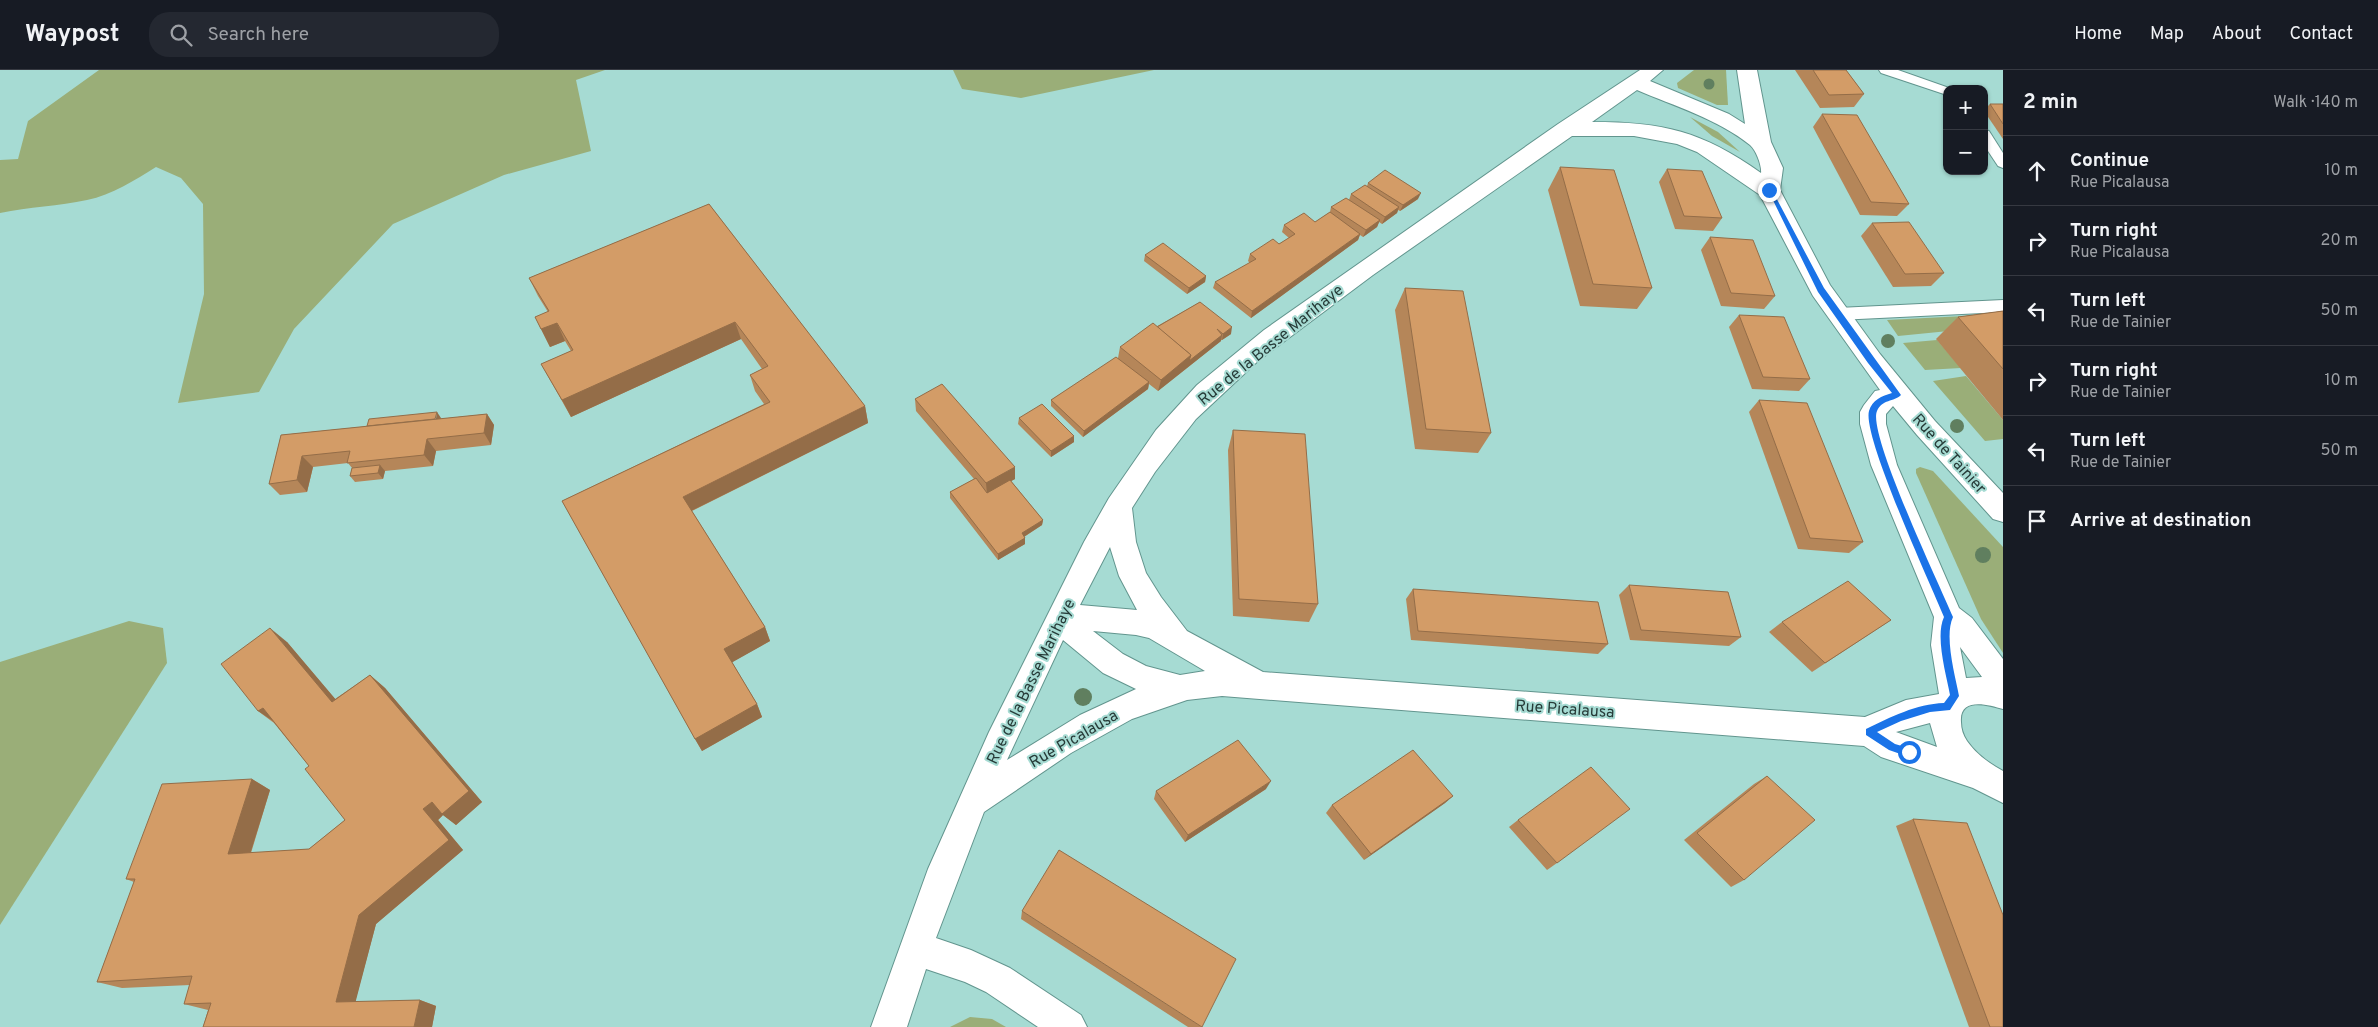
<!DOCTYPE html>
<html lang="en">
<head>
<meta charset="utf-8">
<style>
	:root { --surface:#171b24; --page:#242831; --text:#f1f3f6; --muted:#9ea1a6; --line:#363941 }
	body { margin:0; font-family:Overpass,sans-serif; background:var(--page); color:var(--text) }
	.controls { position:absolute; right:15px; top:15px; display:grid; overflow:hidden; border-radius:10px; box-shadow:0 1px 4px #0004 }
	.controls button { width:45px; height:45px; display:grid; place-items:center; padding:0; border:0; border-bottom:1px solid var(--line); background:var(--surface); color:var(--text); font:25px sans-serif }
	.stop { position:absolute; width:15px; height:15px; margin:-11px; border:4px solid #1a73e8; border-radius:50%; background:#fff }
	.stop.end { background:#1a73e8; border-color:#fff; box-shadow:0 1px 5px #0008 }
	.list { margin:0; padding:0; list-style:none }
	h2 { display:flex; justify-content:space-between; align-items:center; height:65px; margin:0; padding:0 20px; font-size:21px }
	h2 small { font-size:16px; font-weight:400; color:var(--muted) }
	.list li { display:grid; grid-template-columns:32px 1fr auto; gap:15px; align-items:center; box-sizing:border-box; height:70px; padding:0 20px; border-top:1px solid var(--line) }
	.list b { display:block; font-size:19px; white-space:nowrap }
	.list p { margin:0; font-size:16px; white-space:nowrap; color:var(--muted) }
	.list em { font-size:16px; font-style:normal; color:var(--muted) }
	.icon { flex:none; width:28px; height:28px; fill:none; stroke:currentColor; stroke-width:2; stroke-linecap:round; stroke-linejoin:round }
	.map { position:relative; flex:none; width:2003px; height:957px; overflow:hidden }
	header { display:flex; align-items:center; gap:30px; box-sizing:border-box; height:70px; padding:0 25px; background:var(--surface); border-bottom:1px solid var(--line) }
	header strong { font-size:24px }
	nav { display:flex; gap:28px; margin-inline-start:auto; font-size:18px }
	.search { width:350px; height:45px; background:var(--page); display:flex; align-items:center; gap:12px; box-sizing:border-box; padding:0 18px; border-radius:20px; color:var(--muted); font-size:19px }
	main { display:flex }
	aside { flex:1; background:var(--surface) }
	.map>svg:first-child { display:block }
	.green { fill:#9aae78 }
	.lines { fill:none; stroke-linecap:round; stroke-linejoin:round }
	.lane-casing { stroke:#62958e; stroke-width:2 }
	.street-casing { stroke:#62958e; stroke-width:2 }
	.lane { fill:#fff; fill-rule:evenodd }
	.street { fill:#fff; fill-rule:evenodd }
	.tree { fill:#607f5f }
	.wall { fill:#b58659 }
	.shaded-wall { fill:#946d48 }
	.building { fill:#d39c67; stroke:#946d48 }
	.route { fill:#1a73e8 }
	.labels { text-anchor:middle; stroke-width:4; stroke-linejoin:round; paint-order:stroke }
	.street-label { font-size:16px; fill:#273c39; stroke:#a6dbd3 }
</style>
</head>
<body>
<header>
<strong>Waypost</strong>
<div class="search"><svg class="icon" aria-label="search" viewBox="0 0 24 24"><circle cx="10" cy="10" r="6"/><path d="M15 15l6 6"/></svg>Search here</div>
<nav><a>Home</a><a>Map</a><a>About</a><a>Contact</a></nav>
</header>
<main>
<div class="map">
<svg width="2003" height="957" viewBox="0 0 2003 957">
	<rect width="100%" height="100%" fill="#a6dbd3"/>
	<g class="green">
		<path d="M 99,0 L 605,0 L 576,10 L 591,81 L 504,105 L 393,154 L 294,259 L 259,322 L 178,333 L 204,224 L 203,134 L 181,108 L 156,97 C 135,110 112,125 87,130 C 59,136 29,137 0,143 L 0,90 L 18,89 L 28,51 Z"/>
		<polygon points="953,0 1154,0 1021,28 962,19"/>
		<polygon points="1694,0 1726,0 1728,35 1717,35 1678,18 1677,13"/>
		<polygon points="1690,47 1718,62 1740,82 1712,66"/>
		<polygon points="2003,244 1979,258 1898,266 1887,250"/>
		<polygon points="1937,270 1961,298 1925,300 1903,273"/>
		<polygon points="1966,306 2003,350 2003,369 1985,371 1933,311"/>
		<polygon points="1920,397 1933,401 2003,477 2003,583 1981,549 1916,403 1916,399"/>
		<polygon points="129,551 163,558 167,593 0,855 0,592"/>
		<polygon points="970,947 992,949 1006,957 950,957"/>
	</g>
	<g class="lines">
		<g class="lane-casing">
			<g id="lane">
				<polygon points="1879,0 1898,0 1952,19 1947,19 1947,25 1881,3"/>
				<polygon points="1984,60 1989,61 2003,83 2003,98 1998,96 1984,75"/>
				<polygon points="2003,230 2003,242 1838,250 1833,248 1830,244 1833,240 1838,238"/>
			</g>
		</g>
		<g class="street-casing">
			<path id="street" d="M 1640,0 L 1663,0 L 1650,11 L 1729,44 L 1745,54 L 1737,0 L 1757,0 L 1771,72 L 1783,98 L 1780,120 L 1830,215 L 1880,284 L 1935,351 L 2003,423 L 2003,452 L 1993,449 L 1917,365 L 1893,336 L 1886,344 L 1886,354 L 1897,395 L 1959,538 L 1972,548 L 2003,589 L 2003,639 C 1987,634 1959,627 1961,652 C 1961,659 1963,665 1967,671 C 1976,684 1990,694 2003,701 L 2003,733 L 1973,718 L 1881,687 L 1864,676 L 1222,626 L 1187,630 L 1132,649 L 1071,683 L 984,742 L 936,868 L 971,880 L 1010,898 L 1081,945 L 1087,957 L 1038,957 L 986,922 L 965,912 L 926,899 L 907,957 L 871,957 L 928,799 L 989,662 L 1084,472 L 1109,428 L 1156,360 L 1197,315 L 1264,260 L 1558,54 ZM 1637,20 C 1674,36 1718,49 1750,75 C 1756,80 1762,96 1761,103 C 1702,61 1663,52 1592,52 ZM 1572,66 L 1634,66 L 1677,74 L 1697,82 L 1760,125 L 1813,226 L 1880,320 L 1875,321 L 1864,335 L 1860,342 L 1860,354 L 1871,395 L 1934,547 L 1931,575 L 1939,624 L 1906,630 L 1865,647 L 1263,602 L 1187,561 L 1161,527 L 1146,503 L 1136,472 L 1132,438 L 1155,402 L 1196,349 L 1258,291 L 1373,205 ZM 1110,477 L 1119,506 L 1137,540 L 1080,535 ZM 1093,561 L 1136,565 L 1149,568 L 1205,601 L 1180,605 L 1146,596 L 1123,584 ZM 1063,570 L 1103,603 L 1136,619 L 1080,645 L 1007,690 ZM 1960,577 L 1982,607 L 1966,608 ZM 1930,653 L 1937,677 L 1896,662 Z"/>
		</g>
		<use href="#lane" class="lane"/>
		<use href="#street" class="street"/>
	</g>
	<g class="tree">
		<circle cx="1709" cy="14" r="5.5"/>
		<circle cx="1888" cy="271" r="7"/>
		<circle cx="1957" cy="356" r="7"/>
		<circle cx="1983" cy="485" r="8"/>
		<circle cx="1083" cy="627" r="9"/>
	</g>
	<g class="wall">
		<polygon points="1795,0 1846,0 1864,24 1854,37 1820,38"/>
		<polygon points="1990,34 2003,34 2003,69 1984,41 1984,40"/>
		<polygon points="1822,44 1909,134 1897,146 1860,145 1813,57"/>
		<polygon points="1560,97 1652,218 1637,239 1580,236 1548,120"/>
		<polygon points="1667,99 1722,148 1713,161 1675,159 1659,112"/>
		<polygon points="1368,113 1418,129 1400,141 1398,140 1397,143 1382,154 1379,152 1377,157 1363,167 1360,165 1358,170 1251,248 1213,218 1215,212 1250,193 1248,191 1250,184 1279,174 1289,168 1282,162 1284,155 1315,152 1330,142 1331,137 1349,130 1351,124 1367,116"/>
		<polygon points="709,134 865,336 868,353 692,441 765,557 770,571 732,592 757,634 762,647 702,681 695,669 562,431 764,334 755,321 750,305 762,299 741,269 571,347 541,294 571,281 565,271 550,277 535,247 548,242 538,226 529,208"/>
		<polygon points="1872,153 1944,203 1931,216 1893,217 1861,166"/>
		<polygon points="1710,167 1775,226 1764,239 1721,236 1701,180"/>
		<polygon points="1145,185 1206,206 1205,212 1187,224 1144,191"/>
		<polygon points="1405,218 1491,363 1478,383 1415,379 1395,240"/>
		<polygon points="1200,232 1231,264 1222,270 1221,270 1221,271 1158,321 1149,314 1148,319 1083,367 1051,336 1051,330 1118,288 1120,277"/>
		<polygon points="2003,241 2003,350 1936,269 1958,247"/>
		<polygon points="1739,245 1810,309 1799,321 1752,319 1729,257"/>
		<polygon points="915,329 1015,409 1011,411 1043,450 1042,455 1024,467 1025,468 1025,474 998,490 950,428 950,422 974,409 916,341"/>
		<polygon points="1759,330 1863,472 1849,483 1798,479 1749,342"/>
		<polygon points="487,344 494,355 491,375 436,381 433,396 385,401 383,409 355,412 350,406 352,398 348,393 313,397 307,422 280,425 269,414 281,365"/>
		<polygon points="1019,348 1074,366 1074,372 1051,387 1018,354"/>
		<polygon points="1233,360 1318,534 1309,552 1233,546 1228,380"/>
		<polygon points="1629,515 1741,567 1729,576 1630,570 1619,525"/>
		<polygon points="1413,519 1608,574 1598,584 1411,570 1406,529"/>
		<polygon points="1891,550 1812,602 1769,562 1782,552"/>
		<polygon points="287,572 335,629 370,605 385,618 482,732 456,755 443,745 438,750 463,780 376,854 355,932 420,930 436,936 432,957 203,957 208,940 184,934 190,915 122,918 97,912 134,812 126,809 252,709 270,720 251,783 309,779 345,750 309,696 274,653 258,641"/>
		<polygon points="1767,706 1744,810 1731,817 1684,770 1754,714"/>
		<polygon points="1266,719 1185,772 1154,729 1156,721"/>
		<polygon points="1453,726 1445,733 1364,790 1326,743 1332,735"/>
		<polygon points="1913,749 2003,957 1969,957 1896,756"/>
		<polygon points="1518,750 1557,793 1547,800 1509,757"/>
		<polygon points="1022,841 1202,957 1188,957 1021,849"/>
	</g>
	<g class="shaded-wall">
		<polygon points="1421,123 1418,129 1400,141 1403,135"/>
		<polygon points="1399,137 1397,143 1382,154 1385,147"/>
		<polygon points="1380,150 1377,157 1363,167 1366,160"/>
		<polygon points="1360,164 1358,170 1251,248 1252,241"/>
		<polygon points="1206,206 1205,212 1187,224 1189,218"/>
		<polygon points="735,252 741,269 571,347 562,330"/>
		<polygon points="557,253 565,271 550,277 541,259"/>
		<polygon points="1232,257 1231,264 1222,270 1223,264"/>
		<polygon points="1222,265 1221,271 1158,321 1161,310 1191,285"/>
		<polygon points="1149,312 1148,319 1083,367 1084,361"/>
		<polygon points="865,336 868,353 689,442 683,427"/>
		<polygon points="437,342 441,348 439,361 435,355"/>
		<polygon points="487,344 494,355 491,375 484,363"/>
		<polygon points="1074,366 1074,372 1051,387 1051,381"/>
		<polygon points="427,369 436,381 433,396 424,385"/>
		<polygon points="302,386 313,397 307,422 297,410"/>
		<polygon points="380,395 385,401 383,409 378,403"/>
		<polygon points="1015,397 1015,409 987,424 986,413"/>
		<polygon points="1043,450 1042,455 1022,468 1022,463"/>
		<polygon points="1025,468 1025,474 998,490 998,484"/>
		<polygon points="765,557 770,571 731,593 724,579"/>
		<polygon points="270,558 287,572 348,644 332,632"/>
		<polygon points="370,605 385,618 482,732 456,755 443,745 438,750 463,780 376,854 355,934 336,932 359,845 423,739 432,732"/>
		<polygon points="757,634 762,647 702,681 695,669"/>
		<polygon points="263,638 276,653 258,641"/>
		<polygon points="252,709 270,720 247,794 228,784"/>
		<polygon points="1271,711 1266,719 1185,772 1188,765"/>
		<polygon points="1453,726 1445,733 1364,790 1371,784"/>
		<polygon points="420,930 436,936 432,957 414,957"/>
	</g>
	<g class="building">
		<polygon points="1813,0 1846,0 1864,24 1829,25"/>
		<polygon points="1990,34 2003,34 2003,54"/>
		<polygon points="1822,44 1857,45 1909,134 1871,132"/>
		<polygon points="1560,97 1614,100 1652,218 1593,214"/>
		<polygon points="1667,99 1702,101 1722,148 1684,146"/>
		<polygon points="1385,100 1421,123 1403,135 1368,113"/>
		<polygon points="1365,115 1399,137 1385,147 1351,124"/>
		<polygon points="1346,128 1380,150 1366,160 1331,137"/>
		<polygon points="709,134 865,336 683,427 765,557 724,579 757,634 695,669 562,431 770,332 750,305 768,296 735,252 562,330 541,294 573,280 557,253 541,259 535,247 549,241 529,208"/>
		<polygon points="1330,142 1360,164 1252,241 1215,212 1256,189 1250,184 1273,169 1279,174 1295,164 1284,155 1304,143 1315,152"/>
		<polygon points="1909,152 1944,203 1905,204 1872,153"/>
		<polygon points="1710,167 1753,170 1775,226 1731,223"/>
		<polygon points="1163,173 1206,206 1189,218 1145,185"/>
		<polygon points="1405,218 1463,221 1491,363 1426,359"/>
		<polygon points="1200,232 1232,257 1223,264 1217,259 1222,265 1189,291 1191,285 1157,257"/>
		<polygon points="2003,241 2003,299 1958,247"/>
		<polygon points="1739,245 1784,247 1810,309 1763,307"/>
		<polygon points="1153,253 1191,285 1161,310 1120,277"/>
		<polygon points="1116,287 1149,312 1084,361 1051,330"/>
		<polygon points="942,314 1015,397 986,413 915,329"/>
		<polygon points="1759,330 1807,333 1863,472 1810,468"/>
		<polygon points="1042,334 1074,366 1051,381 1019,348"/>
		<polygon points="437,342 435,349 367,356 369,349"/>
		<polygon points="487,344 484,363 427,369 424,385 347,393 350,381 302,386 297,410 269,414 281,365"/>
		<polygon points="1233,360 1305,364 1318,534 1239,529"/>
		<polygon points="380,395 378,403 350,406 352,398"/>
		<polygon points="976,408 987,423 1010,410 1043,450 1022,463 1025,468 998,484 950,422"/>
		<polygon points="1848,511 1891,550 1825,593 1782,552"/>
		<polygon points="1629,515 1728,522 1741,567 1641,560"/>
		<polygon points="1413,519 1598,532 1608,574 1418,561"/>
		<polygon points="270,558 332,632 370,605 469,721 442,744 432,732 423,739 449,770 359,845 337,928 336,932 420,930 414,957 203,957 211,933 184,934 192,906 97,912 135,809 126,809 162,714 252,709 228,784 309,779 345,750 305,699 309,696 263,638 258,641 221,594"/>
		<polygon points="1238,670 1271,711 1188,765 1156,721"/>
		<polygon points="1413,680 1453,726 1371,784 1332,735"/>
		<polygon points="1591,697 1630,739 1557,793 1518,750"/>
		<polygon points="1767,706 1815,750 1744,810 1697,763"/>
		<polygon points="1913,749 1967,753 2003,845 2003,957 1990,957"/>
		<polygon points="1059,780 1236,889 1202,957 1022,841"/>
	</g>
	<path class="route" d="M 1767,118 L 1772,120 L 1824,218 L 1901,325 C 1894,332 1882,329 1877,341 C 1867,363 1940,516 1953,547 C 1944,566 1955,605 1959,626 L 1950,640 L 1930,642 L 1901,651 L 1877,662 L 1895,674 L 1912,679 L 1913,682 L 1909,687 L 1889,680 L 1866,665 L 1866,659 C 1891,647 1916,634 1944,633 L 1950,625 C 1946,604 1935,566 1944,547 C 1931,515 1862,366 1869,341 C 1872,330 1882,326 1892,323 L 1868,293 L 1818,222 Z"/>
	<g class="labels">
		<g class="street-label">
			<text transform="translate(1270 274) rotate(-39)" y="6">Rue de la Basse Marihaye</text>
			<text transform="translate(1950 383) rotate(48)" y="6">Rue de Tainier</text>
			<text transform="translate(1030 611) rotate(-64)" y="6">Rue de la Basse Marihaye</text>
			<text transform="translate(1565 638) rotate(4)" y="6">Rue Picalausa</text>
			<text transform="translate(1073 668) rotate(-30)" y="6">Rue Picalausa</text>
		</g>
	</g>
</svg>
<div class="controls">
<button>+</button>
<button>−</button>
</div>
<div class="stop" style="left:1909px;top:682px"></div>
<div class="stop end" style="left:1769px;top:120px"></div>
</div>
<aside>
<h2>2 min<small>Walk · 140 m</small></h2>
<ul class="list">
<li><svg class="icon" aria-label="ahead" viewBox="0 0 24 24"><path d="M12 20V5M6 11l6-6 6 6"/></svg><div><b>Continue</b><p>Rue Picalausa</p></div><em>10 m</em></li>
<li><svg class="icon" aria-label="right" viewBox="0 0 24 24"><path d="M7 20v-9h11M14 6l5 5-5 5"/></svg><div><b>Turn right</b><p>Rue Picalausa</p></div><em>20 m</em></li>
<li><svg class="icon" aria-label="left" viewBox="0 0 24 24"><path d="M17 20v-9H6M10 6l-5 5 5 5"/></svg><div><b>Turn left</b><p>Rue de Tainier</p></div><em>50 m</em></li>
<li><svg class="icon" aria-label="right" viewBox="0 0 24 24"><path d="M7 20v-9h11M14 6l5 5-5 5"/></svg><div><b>Turn right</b><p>Rue de Tainier</p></div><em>10 m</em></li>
<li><svg class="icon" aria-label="left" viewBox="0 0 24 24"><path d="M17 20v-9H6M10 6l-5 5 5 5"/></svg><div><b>Turn left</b><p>Rue de Tainier</p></div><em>50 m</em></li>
<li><svg class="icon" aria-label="arrive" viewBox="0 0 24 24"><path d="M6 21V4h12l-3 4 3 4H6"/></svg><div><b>Arrive at destination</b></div></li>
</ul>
</aside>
</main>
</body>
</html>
